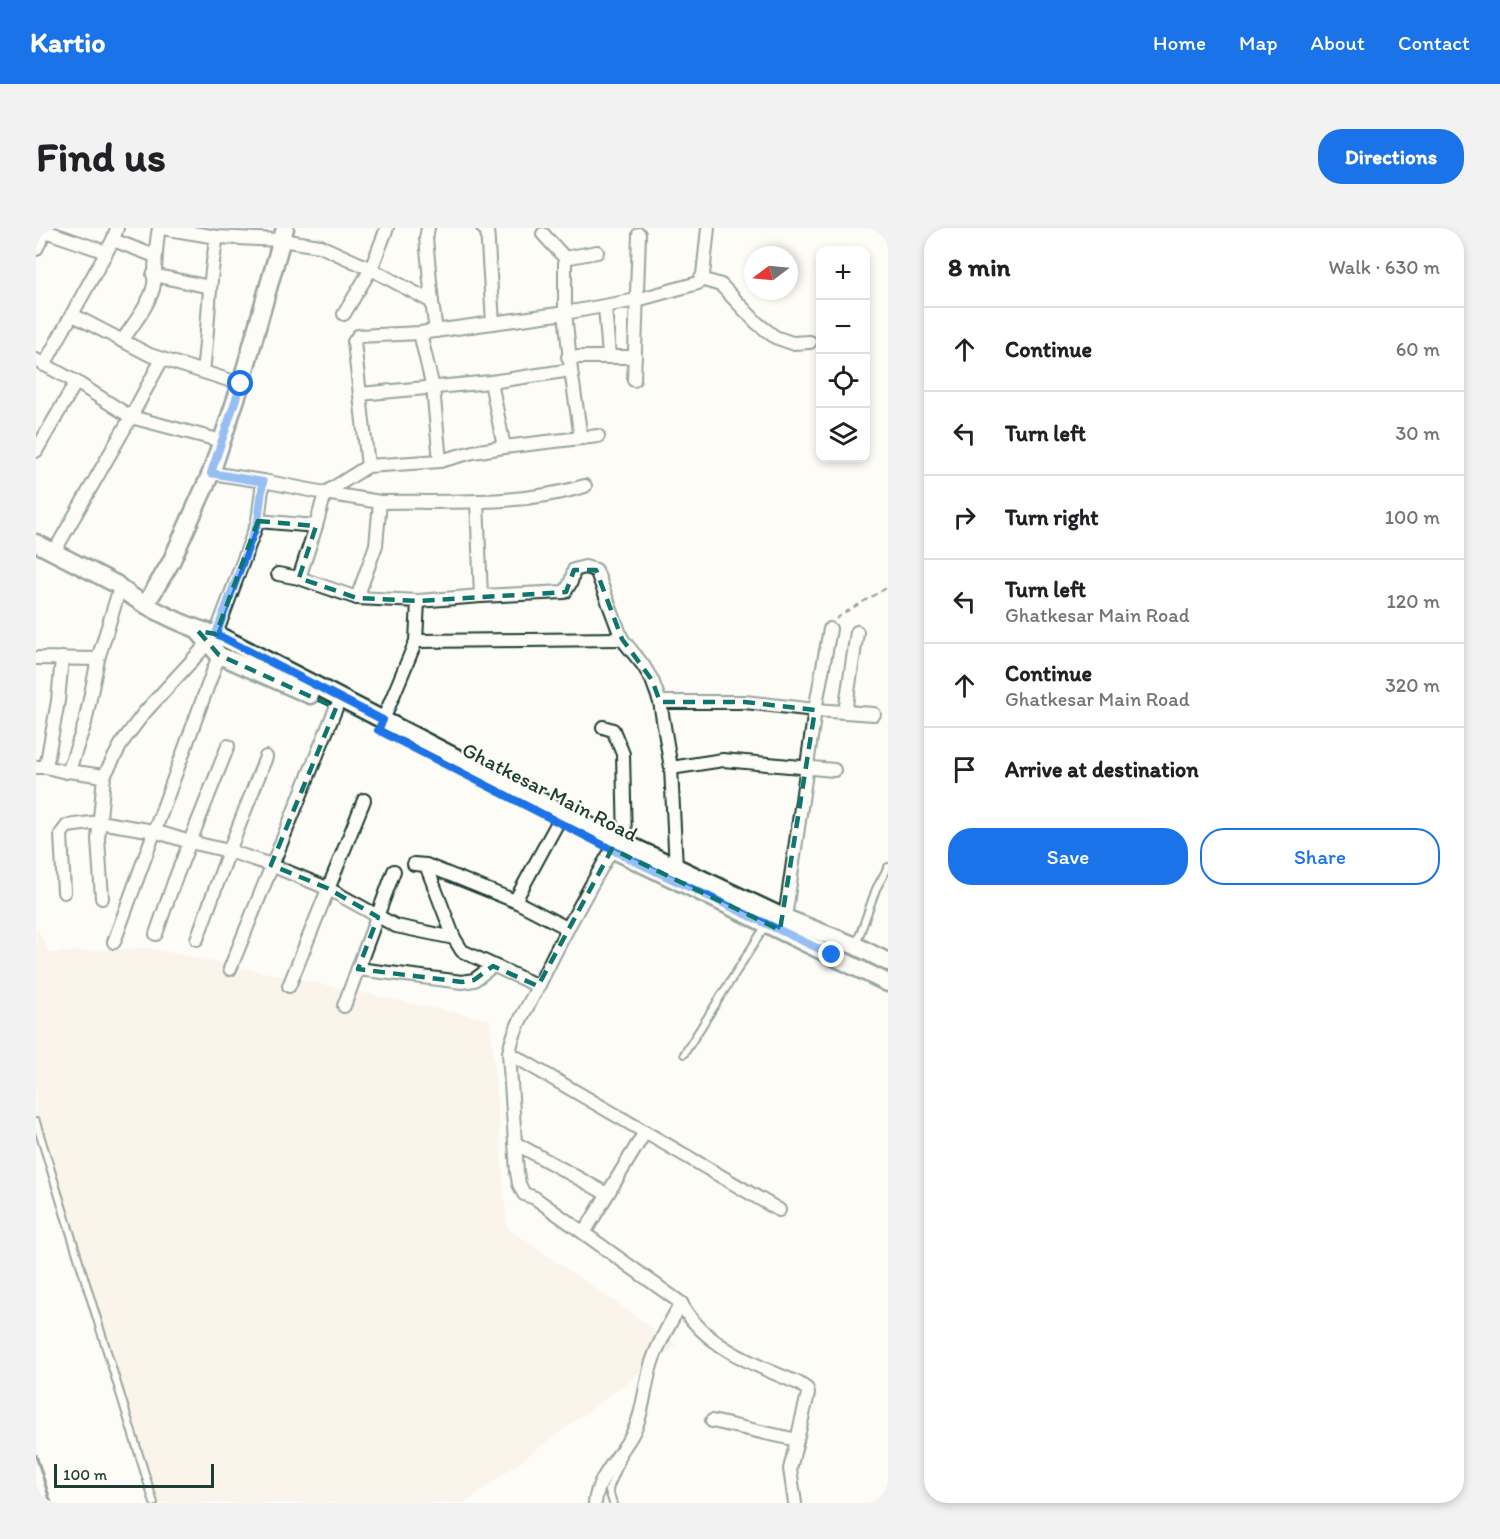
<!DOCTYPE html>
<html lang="en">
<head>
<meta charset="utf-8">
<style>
	:root { --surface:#fff; --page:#f2f2f2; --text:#202124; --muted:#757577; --line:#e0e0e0; --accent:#1a73e8 }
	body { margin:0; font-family:Itim,sans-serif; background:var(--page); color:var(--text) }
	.controls { position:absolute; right:18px; top:18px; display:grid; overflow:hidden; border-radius:12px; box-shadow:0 3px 9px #0003 }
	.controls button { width:54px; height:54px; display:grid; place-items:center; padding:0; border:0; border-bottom:2px solid var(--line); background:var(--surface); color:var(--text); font:30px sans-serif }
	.compass { position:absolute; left:708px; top:18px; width:54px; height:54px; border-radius:50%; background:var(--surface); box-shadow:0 3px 9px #0003; rotate:254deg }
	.scale { position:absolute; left:18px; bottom:15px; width:160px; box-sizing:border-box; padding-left:6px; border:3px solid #1f3d34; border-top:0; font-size:16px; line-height:21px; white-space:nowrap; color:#1f3d34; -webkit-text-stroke:4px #fdfcf7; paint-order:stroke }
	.stop { position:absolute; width:18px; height:18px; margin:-14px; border:4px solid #1a73e8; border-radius:50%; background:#fff }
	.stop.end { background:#1a73e8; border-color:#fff; box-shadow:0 2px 6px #0008 }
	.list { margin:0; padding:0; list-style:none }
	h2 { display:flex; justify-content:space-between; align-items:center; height:78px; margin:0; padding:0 24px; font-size:26px }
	h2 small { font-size:20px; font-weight:400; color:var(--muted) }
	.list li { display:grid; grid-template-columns:39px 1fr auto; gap:18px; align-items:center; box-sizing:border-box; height:84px; padding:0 24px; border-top:2px solid var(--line) }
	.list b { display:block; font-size:22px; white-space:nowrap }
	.list p { margin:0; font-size:20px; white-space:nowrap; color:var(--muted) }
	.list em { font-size:20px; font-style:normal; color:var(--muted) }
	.actions { display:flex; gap:12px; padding:18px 24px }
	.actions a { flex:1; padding:14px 0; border:2px solid var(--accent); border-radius:24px; text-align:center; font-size:21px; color:var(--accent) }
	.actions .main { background:var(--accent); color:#fff }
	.icon { flex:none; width:33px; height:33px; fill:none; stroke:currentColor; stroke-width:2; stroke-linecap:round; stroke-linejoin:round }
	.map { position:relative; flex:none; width:852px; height:1275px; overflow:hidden; border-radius:24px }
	header { display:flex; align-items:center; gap:36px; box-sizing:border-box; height:84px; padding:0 30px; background:var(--accent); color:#fff }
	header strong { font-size:28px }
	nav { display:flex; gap:33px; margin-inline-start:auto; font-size:21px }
	.intro { display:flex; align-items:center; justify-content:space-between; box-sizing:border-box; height:144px; padding:0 36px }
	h1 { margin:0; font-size:42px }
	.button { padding:15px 27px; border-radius:24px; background:var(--accent); color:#fff; font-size:21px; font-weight:700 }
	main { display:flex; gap:36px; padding:0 36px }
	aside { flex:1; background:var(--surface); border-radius:24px; box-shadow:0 3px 9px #0003 }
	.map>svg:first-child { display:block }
	.built { fill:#f5ead9 }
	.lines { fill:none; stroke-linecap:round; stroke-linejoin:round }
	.lane-casing { stroke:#1f3d34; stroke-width:10 }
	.street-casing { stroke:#1f3d34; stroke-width:16 }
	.secondary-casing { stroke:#1f3d34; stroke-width:21 }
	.path { stroke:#1f3d34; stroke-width:2; stroke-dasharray:6 4.5; stroke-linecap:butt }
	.lane { stroke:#fdfcf7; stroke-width:6 }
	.street { stroke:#fdfcf7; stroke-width:12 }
	.secondary { stroke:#fdfcf7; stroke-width:16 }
	.rail { stroke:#1f3d34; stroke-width:3 }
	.route { stroke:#1a73e8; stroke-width:8 }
	.marked { fill:none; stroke:#0f766e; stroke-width:4.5; stroke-dasharray:12 8; stroke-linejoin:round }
	.labels { text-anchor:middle; stroke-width:4.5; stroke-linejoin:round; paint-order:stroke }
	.street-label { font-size:21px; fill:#1f3d34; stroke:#fdfcf7 }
</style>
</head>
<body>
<header>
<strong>Kartio</strong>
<nav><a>Home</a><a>Map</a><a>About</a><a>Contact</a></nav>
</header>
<div class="intro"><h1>Find us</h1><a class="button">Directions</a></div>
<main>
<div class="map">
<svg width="852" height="1275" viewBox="0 0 852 1275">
	<rect width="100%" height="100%" fill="#fdfcf7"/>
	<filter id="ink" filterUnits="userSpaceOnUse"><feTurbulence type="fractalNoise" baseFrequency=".0167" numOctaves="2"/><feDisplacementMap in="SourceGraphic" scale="12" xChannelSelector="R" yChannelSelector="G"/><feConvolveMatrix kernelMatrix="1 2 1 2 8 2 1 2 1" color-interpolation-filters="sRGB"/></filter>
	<g filter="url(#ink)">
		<polygon class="built" points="0,698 13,725 112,720 454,792 471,1000 641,1117 428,1275 121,1275 0,888"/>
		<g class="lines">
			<g class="lane-casing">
				<g id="lane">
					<polyline points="820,717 840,661 852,639"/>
					<polyline points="648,826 730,697"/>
					<polyline points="0,894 118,1275"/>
					<polyline points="577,1275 573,1263 574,1258 587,1228"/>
				</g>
			</g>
			<g class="street-casing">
				<g id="street">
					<polyline points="126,0 181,9 245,12 284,18 335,41 396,74 400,103"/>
					<polyline points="392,0 390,10 396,74"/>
					<polyline points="447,0 451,0 457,95"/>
					<polyline points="9,3 70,24"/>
					<polyline points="507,6 529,30 529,85 601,72 662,55 667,47 672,0"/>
					<polyline points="77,12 119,28"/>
					<polyline points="0,21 11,0"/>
					<polyline points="529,30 561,24"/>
					<polyline points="117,47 174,59"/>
					<polyline points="665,51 685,57 721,95 739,109 756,115 774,114"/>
					<polyline points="569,79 573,128"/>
					<polyline points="308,86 335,41 351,0"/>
					<polyline points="37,87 114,127 205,156"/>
					<polyline points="384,105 397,160 404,233"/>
					<path d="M 86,113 C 96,98 116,73 118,56 C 120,37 119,19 123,0"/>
					<polyline points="532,129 599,129"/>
					<polyline points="0,132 40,154 0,223"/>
					<polyline points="8,137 77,12 81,0"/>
					<polyline points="535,142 545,210"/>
					<path d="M 167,143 C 173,98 172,53 181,9"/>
					<polyline points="598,152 603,6"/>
					<polyline points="40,154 95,189 186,213"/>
					<polyline points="455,154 468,219"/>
					<polyline points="324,166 455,154 535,142 529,85 384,105 322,108 318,114 332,238"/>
					<polyline points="175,245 227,253 222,293 180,406"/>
					<path d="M 344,274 C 412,273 483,278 549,258"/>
					<polyline points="222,293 280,298 289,265 227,253"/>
					<polyline points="18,324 95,189 126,131"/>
					<polyline points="242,346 263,350 321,370 382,373 380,413 347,492"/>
					<polyline points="263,350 280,298"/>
					<polyline points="445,368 529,364 535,354 538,342 549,339 560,342 586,411 607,437 616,452 624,474 635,540 640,640"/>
					<polyline points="321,370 340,317 344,274 289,265 332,238 404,233 437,224 468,219 562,208"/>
					<polyline points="382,373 445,368 441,273"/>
					<polyline points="380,413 586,411"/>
					<polyline points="0,430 62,431"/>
					<polyline points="624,474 709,474 779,482 794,401"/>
					<polyline points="809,484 821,404"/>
					<polyline points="567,499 577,502 587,526 589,615"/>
					<polyline points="0,539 10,539 30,544 33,542 49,495 62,431 82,366"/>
					<polyline points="10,539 22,473 26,430"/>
					<polyline points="635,540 687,532 798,542"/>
					<polyline points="32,543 68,548"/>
					<polyline points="378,636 390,637 479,673 531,700"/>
					<polyline points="390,637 418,710"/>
					<polyline points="28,664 25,606 31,598 63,594 118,603 154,614 193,623 235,637 291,660 360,698 418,710 426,723 502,758"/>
					<polyline points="66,670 62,611 68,548 87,513 108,485 172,415"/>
					<polyline points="479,673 522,594"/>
					<polyline points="749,690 779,482 838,486"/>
					<polyline points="120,706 138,654 192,518"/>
					<polyline points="161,711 193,623 230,529"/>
					<polyline points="78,714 183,427"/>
					<polyline points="194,741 300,480"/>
					<polyline points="322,741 426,754 438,752 457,738"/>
					<polyline points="253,758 328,572"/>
					<polyline points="308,778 358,643"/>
					<polyline points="473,825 743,982"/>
					<polyline points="479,915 571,966"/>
					<polyline points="548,1005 609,904"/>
					<path d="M 645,1075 C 667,1118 721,1138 762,1155 L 771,1161 L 772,1166 L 754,1241 L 759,1275"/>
					<polyline points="676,1193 761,1212"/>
					<path d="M 559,1275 C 561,1251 582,1230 594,1210 C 608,1188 608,1158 616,1134 C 623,1113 635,1094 645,1075 L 517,983 L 499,970 L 488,966 L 483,956 L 481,944 L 473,825 C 477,802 490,781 501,761 C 524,713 549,667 576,621"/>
				</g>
			</g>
			<g class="secondary-casing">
				<g id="secondary">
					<path d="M 0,315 L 80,356 C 100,375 153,401 180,406 L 561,602 L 749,690 L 820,718 L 852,734"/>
					<polyline points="110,376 135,334 175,245 205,156 249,0"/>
					<polyline points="162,403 183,427 274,467"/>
					<polyline points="580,623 852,755"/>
				</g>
			</g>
			<polyline class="path" points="800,391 808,385 852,359"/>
			<use href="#lane" class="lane"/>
			<use href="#street" class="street"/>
			<use href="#secondary" class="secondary"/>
			<g class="rail">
				<polyline points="0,1227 15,1275"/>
				<polyline points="0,1274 0,1275"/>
			</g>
		</g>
	</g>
	<g class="lines" filter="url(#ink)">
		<polyline class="route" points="205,156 175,245 227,254 222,293 180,406 347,492 342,502 600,634 796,727"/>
	</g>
	<path d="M0 0H852V1275H0ZM 222,293 L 280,298 L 263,350 L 321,370 L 382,373 L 530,364 L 538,342 L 560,342 L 586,411 L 616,452 L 624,474 L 709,474 L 779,482 L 744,702 L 576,621 L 502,758 L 457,738 L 438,752 L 426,754 L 322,741 L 342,689 L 291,660 L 235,637 L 300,480 L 183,427 L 162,403 L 180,406 Z" fill="#fdfcf7" fill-opacity=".55" fill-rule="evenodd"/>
	<path class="marked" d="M 222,293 L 280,298 L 263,350 L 321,370 L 382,373 L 530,364 L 538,342 L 560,342 L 586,411 L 616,452 L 624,474 L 709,474 L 779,482 L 744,702 L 576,621 L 502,758 L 457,738 L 438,752 L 426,754 L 322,741 L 342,689 L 291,660 L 235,637 L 300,480 L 183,427 L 162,403 L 180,406 Z"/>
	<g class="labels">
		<g class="street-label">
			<text transform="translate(514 564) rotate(27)" y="7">Ghatkesar Main Road</text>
		</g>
	</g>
</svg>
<div class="controls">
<button>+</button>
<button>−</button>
<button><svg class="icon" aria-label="locate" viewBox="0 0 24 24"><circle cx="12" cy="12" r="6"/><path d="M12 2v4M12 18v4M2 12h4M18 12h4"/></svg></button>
<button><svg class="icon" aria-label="layers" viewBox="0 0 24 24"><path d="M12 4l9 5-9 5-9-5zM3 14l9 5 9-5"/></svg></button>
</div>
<svg class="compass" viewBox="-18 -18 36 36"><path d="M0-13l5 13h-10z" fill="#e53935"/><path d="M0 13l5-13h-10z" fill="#757577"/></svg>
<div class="scale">100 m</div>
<div class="stop" style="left:205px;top:156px"></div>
<div class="stop end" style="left:796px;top:727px"></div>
</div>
<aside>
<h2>8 min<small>Walk · 630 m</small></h2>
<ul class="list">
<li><svg class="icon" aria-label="ahead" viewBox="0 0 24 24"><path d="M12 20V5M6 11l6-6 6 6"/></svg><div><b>Continue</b></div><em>60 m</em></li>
<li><svg class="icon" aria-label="left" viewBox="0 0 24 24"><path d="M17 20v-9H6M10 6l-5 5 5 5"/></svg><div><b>Turn left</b></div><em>30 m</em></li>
<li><svg class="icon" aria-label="right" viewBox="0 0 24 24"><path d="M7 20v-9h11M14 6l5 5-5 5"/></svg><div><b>Turn right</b></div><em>100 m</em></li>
<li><svg class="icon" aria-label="left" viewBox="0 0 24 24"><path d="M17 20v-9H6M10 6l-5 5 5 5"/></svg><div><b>Turn left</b><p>Ghatkesar Main Road</p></div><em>120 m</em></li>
<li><svg class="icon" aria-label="ahead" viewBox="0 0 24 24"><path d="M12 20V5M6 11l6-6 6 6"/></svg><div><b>Continue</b><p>Ghatkesar Main Road</p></div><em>320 m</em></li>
<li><svg class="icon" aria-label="arrive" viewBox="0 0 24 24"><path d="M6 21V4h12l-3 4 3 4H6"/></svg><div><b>Arrive at destination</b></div></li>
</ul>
<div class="actions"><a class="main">Save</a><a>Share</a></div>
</aside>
</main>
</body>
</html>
